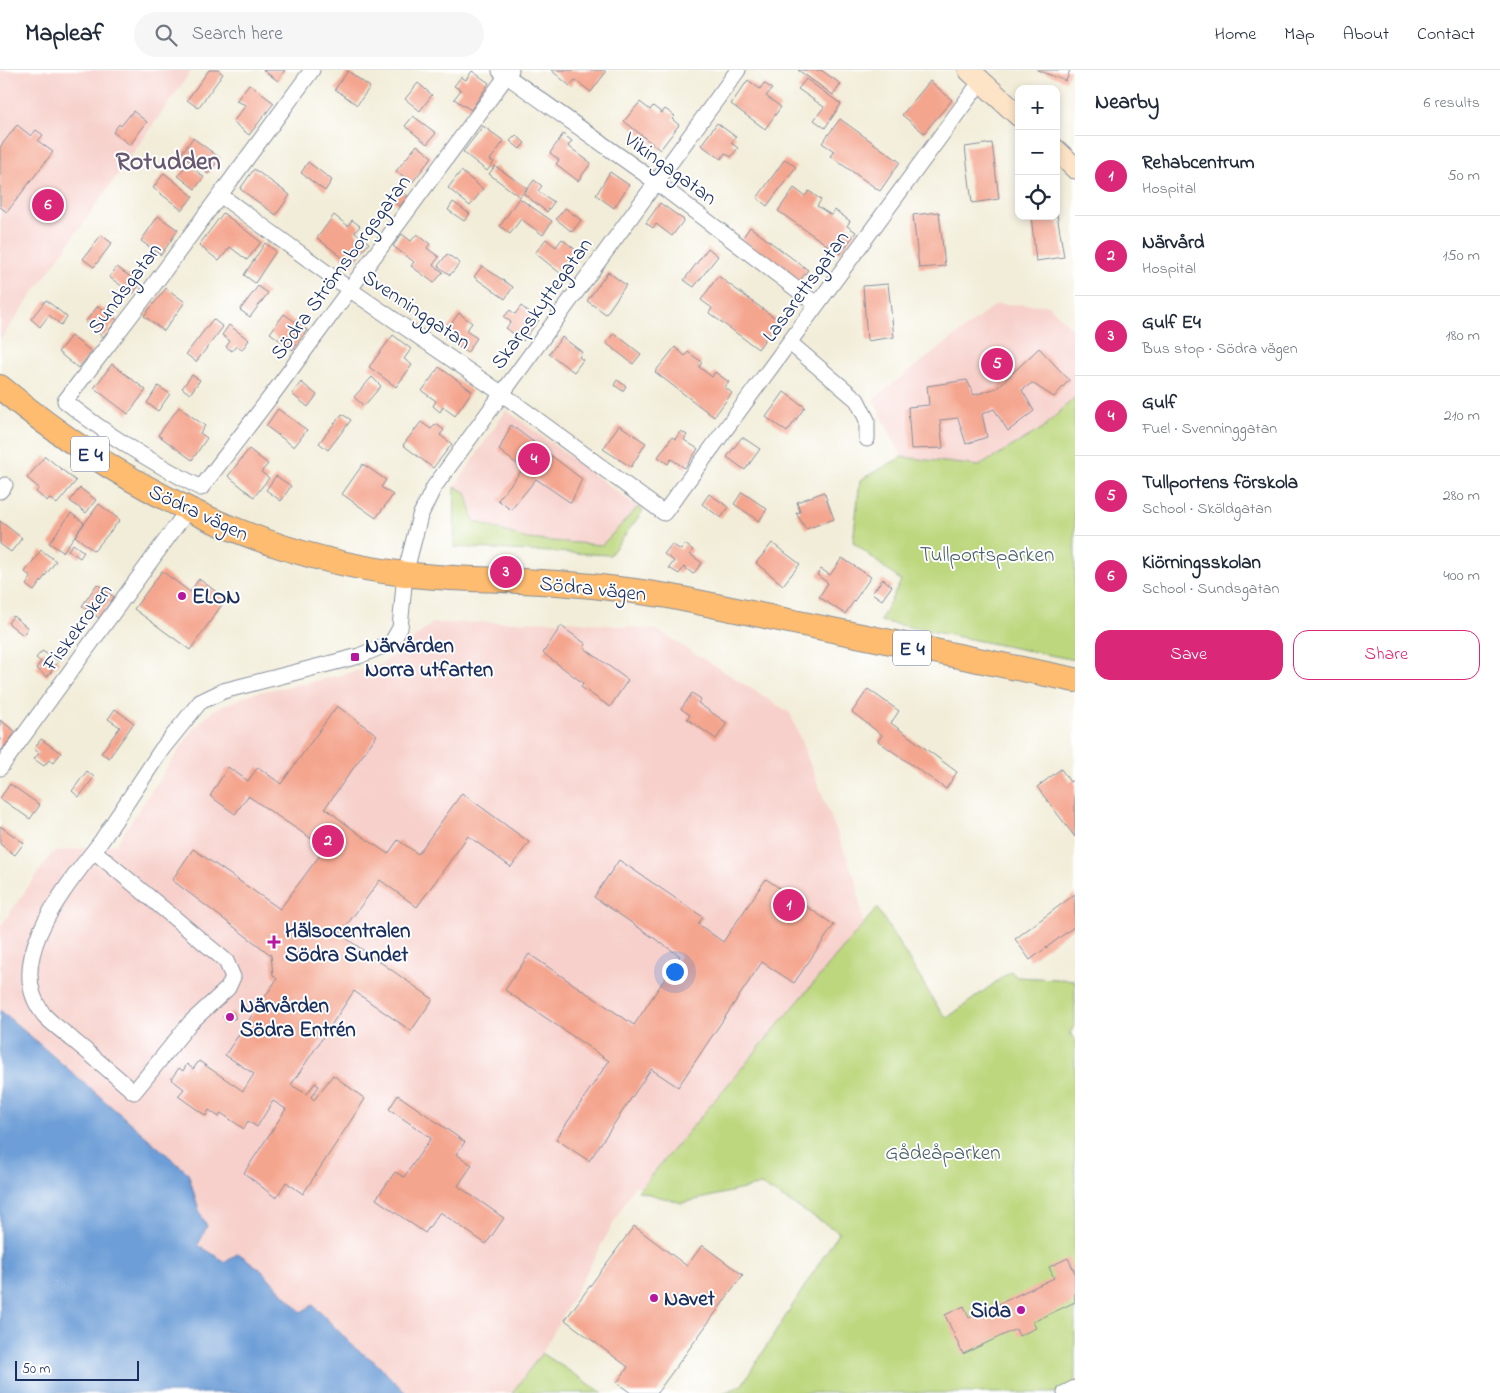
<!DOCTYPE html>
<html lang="en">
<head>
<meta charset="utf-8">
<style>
	:root { --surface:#fff; --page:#f6f6f7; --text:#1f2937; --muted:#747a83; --line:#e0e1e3; --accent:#db2777 }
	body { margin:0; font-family:"Indie Flower",sans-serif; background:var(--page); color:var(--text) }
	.controls { position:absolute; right:15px; top:15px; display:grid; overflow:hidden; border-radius:10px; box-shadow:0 2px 8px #0003 }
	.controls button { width:45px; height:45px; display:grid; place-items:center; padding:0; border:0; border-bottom:1px solid var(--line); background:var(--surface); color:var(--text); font:25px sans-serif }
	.scale { position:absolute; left:15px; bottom:12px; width:124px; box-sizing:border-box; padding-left:5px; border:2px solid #1b2f5e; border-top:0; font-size:14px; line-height:18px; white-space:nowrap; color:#1b2f5e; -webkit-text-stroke:4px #fff; paint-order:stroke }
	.you { position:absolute; left:674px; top:901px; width:18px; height:18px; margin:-12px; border:4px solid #fff; border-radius:50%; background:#1a73e8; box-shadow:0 0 0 8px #1a73e833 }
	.badge { display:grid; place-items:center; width:32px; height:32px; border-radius:50%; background:var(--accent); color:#fff; font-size:16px; font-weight:700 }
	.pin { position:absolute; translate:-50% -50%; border:2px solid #fff; box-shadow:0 1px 5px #0006 }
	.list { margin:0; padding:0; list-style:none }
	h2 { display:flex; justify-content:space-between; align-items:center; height:65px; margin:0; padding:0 20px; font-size:21px }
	h2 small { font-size:16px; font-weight:400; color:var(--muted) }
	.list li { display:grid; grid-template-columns:32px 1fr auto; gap:15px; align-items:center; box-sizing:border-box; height:80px; padding:0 20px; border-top:1px solid var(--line) }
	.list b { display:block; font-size:19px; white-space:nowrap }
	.list p { margin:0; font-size:16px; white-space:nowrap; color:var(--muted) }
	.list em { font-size:16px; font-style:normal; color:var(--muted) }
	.actions { display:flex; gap:10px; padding:15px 20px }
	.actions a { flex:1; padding:11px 0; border:1px solid var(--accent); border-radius:15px; text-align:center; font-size:18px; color:var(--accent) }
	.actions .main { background:var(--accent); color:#fff }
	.icon { flex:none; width:28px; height:28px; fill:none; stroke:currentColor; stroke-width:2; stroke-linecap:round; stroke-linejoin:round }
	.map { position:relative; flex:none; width:1075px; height:1323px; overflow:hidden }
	header { display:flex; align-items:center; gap:30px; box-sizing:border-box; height:70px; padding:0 25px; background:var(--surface); border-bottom:1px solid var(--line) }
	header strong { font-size:24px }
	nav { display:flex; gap:28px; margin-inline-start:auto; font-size:18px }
	.search { width:350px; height:45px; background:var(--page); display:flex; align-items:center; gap:12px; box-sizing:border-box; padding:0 18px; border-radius:28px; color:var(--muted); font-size:19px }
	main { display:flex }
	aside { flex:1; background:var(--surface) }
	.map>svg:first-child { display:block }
	.built { fill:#f7d0cb }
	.green { fill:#bcd77d; stroke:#6c836e }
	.water { fill:#6d9ed7; stroke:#44669a }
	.building { fill:#f4a58e }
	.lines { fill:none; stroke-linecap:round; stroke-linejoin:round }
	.minor-casing { stroke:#868e9b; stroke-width:17 }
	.secondary-casing { stroke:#868e9b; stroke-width:23 }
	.trunk-casing { stroke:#868e9b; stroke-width:26 }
	.minor { stroke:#fff; stroke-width:15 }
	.secondary { stroke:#fee4c6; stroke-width:21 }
	.trunk { stroke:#fdbc70; stroke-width:24 }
	.poi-dot { fill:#b5179e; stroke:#fff; stroke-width:2 }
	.labels { text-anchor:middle; stroke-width:4; stroke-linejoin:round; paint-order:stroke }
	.shield { fill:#fff; stroke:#5f6d8e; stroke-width:1 }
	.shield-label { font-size:20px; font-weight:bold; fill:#1b2f5e }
	.street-label { font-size:21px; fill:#1b2f5e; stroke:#fff }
	.park-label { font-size:21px; fill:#4b6167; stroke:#fff }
	.poi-label { font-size:21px; font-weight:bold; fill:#1b2f5e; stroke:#fff; text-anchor:start }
	.district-label { font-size:26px; font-weight:bold; fill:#67586f; stroke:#fff }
</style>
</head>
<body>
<header>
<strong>Mapleaf</strong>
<div class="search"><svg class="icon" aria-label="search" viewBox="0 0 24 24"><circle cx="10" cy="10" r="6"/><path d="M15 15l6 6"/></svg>Search here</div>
<nav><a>Home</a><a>Map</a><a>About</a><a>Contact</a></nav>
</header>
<main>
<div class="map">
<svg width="1075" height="1323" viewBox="0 0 1075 1323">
	<rect width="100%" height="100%" fill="#fff"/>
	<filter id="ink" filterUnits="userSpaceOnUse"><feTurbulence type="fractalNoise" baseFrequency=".02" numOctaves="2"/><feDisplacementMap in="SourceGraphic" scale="10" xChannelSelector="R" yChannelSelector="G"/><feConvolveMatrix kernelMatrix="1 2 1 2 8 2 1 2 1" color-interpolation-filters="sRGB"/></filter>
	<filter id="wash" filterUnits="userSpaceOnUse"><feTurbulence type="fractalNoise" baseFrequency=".0096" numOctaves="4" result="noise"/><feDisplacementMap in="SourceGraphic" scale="20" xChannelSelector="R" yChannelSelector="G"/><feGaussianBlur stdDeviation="1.12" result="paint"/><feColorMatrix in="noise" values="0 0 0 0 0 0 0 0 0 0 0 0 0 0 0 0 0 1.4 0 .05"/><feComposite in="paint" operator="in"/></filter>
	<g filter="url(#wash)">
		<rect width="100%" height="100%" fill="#f2edd8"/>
		<g class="built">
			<polygon points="0,0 192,0 0,270"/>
			<polygon points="997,234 1048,235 1075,261 1075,327 1043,358 979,396 902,387 873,329"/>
			<polygon points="506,340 643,441 610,485 454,477 455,417"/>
			<polygon points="570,551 657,560 790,643 856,811 883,971 704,1122 634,1116 542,1283 512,1323 406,1323 374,1291 301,1242 260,1199 238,1183 227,1192 198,1175 207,1156 200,1143 188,1103 0,940 0,857 53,782 116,774 193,659 214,640 253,623 312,612 381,595 433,553"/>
		</g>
		<g class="green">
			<polygon points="1075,327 1075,590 880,551 901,511 853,472 860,410 902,387 979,396 1043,358"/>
			<polygon points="455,417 466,422 474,451 527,469 602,475 638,437 643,441 610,485 454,477"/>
			<polygon points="877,838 939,939 947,948 1011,901 1017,907 1075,910 1075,954 1070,963 1075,969 1075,1323 723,1323 742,1315 839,1162 761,1115 682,1133 638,1121"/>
			<polygon points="542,1283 603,1323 512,1323"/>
		</g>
		<polygon class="water" points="0,940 188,1103 200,1143 207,1156 198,1175 226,1192 238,1183 260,1199 301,1242 313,1235 356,1279 374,1291 406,1323 0,1323"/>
		<g id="blocks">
			<g class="building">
				<polygon points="209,0 218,0 223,4 198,38 187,30"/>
				<polygon points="263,0 285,0 278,11"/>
				<polygon points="551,0 604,0 606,2 591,22 575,10 570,16"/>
				<polygon points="798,0 821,0 841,14 833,25"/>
				<polygon points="1037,0 1070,0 1066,11"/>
				<polygon points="348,1 370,17 357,35 335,19"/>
				<polygon points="472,1 489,13 471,40 454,29 461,20 454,16 461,7 466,10"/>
				<polygon points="806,9 841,34 825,58 814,50 824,37 798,19"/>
				<polygon points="748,10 760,19 764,13 772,19 766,26 781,37 765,59 731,34"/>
				<polygon points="930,11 952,30 924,63 902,45"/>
				<polygon points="418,13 432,25 420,41 405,29"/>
				<polygon points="249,14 274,33 249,65 233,52 246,35 236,31"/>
				<polygon points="640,32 650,40 653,36 662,43 665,39 675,46 672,49 679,55 660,80 624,51"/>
				<polygon points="133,41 147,52 130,75 113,62 119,54 121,56"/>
				<polygon points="413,46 436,63 427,74 405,56"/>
				<polygon points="840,49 900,92 880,121 830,86 834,81 822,73"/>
				<polygon points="717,53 736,67 731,73 738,78 731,87 725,83 721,89 701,75"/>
				<polygon points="17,55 31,66 36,60 43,65 38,71 53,82 7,142 0,137 0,77"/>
				<polygon points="483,56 504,71 490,90 494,92 487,101 463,82"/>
				<polygon points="563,64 572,71 568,76 591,93 578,111 556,94 559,90 550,83"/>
				<polygon points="516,65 525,73 520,79 510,71"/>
				<polygon points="193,68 220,88 208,104 181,84"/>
				<polygon points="992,73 999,129 972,133 965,77"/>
				<polygon points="417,75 432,87 412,113 396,101"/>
				<polygon points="785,89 796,97 767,136 757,128"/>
				<polygon points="308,92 332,110 325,121 301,103"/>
				<polygon points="187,94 204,107 195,119 178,106"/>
				<polygon points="495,96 527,118 520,127 489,104"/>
				<polygon points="254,99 290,125 276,145 240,119"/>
				<polygon points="461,101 483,119 470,136 448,118"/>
				<polygon points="610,102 629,115 614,138 596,125"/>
				<polygon points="164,103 193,126 182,140 153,118"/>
				<polygon points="534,110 542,116 538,121 554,132 547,142 524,124"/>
				<polygon points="794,118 805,126 809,121 821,130 817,136 831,145 835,140 850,151 847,156 856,162 840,184 778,141"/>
				<polygon points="401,121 408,126 400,136 393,131"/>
				<polygon points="519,128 552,151 543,165 521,149 510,164 500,156"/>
				<polygon points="453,132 470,144 464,151 448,140"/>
				<polygon points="660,133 684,150 672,166 656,154 653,158 646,153"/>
				<polygon points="565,138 581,150 572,162 556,149"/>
				<polygon points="1056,138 1064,187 1036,191 1031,146 1056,146"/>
				<polygon points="939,142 945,196 919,198 913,145"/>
				<polygon points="223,143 261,172 247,190 230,177 219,191 199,175"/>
				<polygon points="334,145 348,156 352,150 360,156 355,162 369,173 352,195 317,168"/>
				<polygon points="158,146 178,160 161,185 141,171"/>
				<polygon points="750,157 808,200 799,212 741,170"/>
				<polygon points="402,164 411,171 417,164 430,174 427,178 439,187 433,195 443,202 434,213 411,196 414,192 393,176"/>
				<polygon points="101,165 112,173 94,197 83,189"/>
				<polygon points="546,169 556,177 562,169 582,185 565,207 535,183"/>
				<polygon points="265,173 276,181 255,213 244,205"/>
				<polygon points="708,178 718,186 694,217 684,210"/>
				<polygon points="447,184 460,193 450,205 438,196"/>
				<polygon points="482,196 513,217 505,229 474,207"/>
				<polygon points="117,197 140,214 133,224 109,207"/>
				<polygon points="608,202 626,215 606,244 587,231"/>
				<polygon points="718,206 779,251 758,279 709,243 712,238 701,230"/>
				<polygon points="888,214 894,267 867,271 863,216"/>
				<polygon points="258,216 268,223 250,247 240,240"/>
				<polygon points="166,218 185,232 164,261 144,246"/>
				<polygon points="46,230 67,247 61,255 49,245 40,257 31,249"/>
				<polygon points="98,236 104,240 107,237 115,244 113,247 117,250 103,267 85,252"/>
				<polygon points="521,236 539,250 523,271 506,258 511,252 504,247 510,240 515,244"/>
				<polygon points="459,243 472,253 466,261 477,268 467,283 443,265"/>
				<polygon points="284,244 307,260 293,280 270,263"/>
				<polygon points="213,249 223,257 196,292 186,284"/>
				<polygon points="229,255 249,270 242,280 236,276 232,281 226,277 230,271 222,265"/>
				<polygon points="614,263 641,284 633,294 606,273"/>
				<polygon points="393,265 411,279 404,289 412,295 396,317 369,297"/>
				<polygon points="71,266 92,282 78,298 58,282"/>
				<polygon points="562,267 582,282 579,287 583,290 574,302 549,284"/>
				<polygon points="675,277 685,286 688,282 702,292 699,297 712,307 715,302 729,312 725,317 732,323 714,347 655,302"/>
				<polygon points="1039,278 1069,310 1054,327 1032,313 1022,320 1034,341 1008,361 994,339 982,344 987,367 966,374 958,348 940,350 943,378 911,379 908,337 929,335 927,316 967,310 974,325 997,318"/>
				<polygon points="112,294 146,320 128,344 94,318"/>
				<polygon points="439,297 472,321 455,346 443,337 440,342 433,336 436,331 422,321"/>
				<polygon points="192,305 200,310 190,324 182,318"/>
				<polygon points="372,307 381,316 364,336 354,327"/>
				<polygon points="617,310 626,316 623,321 614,315"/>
				<polygon points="301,312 317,325 308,337 292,324"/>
				<polygon points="158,316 170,324 158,341 147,333"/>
				<polygon points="784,322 805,337 787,362 766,347"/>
				<polygon points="179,337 205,356 200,363 207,368 192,390 158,365"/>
				<polygon points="278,339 307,360 294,377 266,356"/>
				<polygon points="342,344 351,350 328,380 319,373"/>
				<polygon points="421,352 431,359 436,354 444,360 440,365 452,374 433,398 403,375"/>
				<polygon points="511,355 582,409 571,433 536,409 511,440 498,430 523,399 499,380"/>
				<polygon points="619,355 646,373 631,397 603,379"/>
				<polygon points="681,361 687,365 684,370 698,379 685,398 671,389 668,394 658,387 672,367 675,369"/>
				<polygon points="742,367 760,379 745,400 727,387"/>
				<polygon points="249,379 268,394 261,402 269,408 254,427 228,406"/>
				<polygon points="45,386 76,411 57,434 49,428 47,431 36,422 39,418 27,408"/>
				<polygon points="363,394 386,410 381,417 393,425 376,448 342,424"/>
				<polygon points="276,406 291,416 281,431 266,420"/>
				<polygon points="80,418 96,430 86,443 70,431"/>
				<polygon points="742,422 767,439 759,451 734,434"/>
				<polygon points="824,422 834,449 806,459 796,443 800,442 797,432"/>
				<polygon points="709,424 729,437 721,448 702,434"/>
				<polygon points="99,434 120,450 94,481 75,466"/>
				<polygon points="71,443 84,453 63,482 49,473"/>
				<polygon points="0,451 22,468 11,482 0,474"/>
				<polygon points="772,473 800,494 783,515 756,493"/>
				<polygon points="73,474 84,482 80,488 68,480"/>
				<polygon points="672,474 681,480 685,474 693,480 690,484 702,493 693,504 684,497 679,504 669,498 674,491 664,484"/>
				<polygon points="41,480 56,491 34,521 26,515 31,507 25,502"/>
				<polygon points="842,488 871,507 845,544 819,527 828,513 817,505 821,499 830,505"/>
				<polygon points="162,501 190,522 199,509 226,529 190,580 134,539"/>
				<polygon points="883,509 892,516 882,530 872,523"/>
				<polygon points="97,514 114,527 99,548 82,536"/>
				<polygon points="13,546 28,558 23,565 8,553"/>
				<polygon points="561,556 586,574 584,578 628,610 610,637 581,617 583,613 543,583"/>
				<polygon points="42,581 59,591 47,607 36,598 41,592 36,588"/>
				<polygon points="868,619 899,641 891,653 957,702 946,719 878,671 882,665 852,642"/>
				<polygon points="692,623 701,629 698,633 727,653 716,669 687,649 690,645 681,639"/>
				<polygon points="337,636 377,665 325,738 359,764 388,784 398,770 418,784 462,723 529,772 511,797 468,766 417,837 380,810 340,864 433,929 411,961 354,921 291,1015 307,1024 315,1013 319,1016 311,1027 314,1030 333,1005 365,1029 303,1124 286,1112 276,1128 244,1103 286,1039 273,1031 257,1057 248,1051 244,1059 221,1043 219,1047 209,1040 206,1046 178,1026 184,1019 171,1009 179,998 183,1001 187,994 193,999 199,991 243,1021 254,1004 225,985 277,909 273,905 271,885 172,810 193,779 280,839 325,778 248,726 235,744 210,726 228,697 248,711 258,697 281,714"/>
				<polygon points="115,639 134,653 109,688 101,683 120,657 108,649"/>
				<polygon points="0,650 16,662 0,682"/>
				<polygon points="41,669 61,683 53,693 49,690 44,696 34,689 39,683 34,679"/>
				<polygon points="1061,699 1070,712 1075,709 1075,767 1037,717"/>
				<polygon points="87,701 94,707 79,727 72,721"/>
				<polygon points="10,714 40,735 30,749 0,728"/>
				<polygon points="0,756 24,773 15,785 0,774"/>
				<polygon points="619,790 703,847 698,854 723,872 766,809 834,855 794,913 762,892 678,1017 651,999 589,1091 556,1069 609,991 505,920 529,884 634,955 680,886 594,827"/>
				<polygon points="1075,824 1075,856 1030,890 1015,869"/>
				<polygon points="233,942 236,948 226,952 223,946"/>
				<polygon points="398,1025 465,1072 456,1084 472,1095 458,1116 504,1148 486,1174 440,1142 425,1163 376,1129 395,1102 404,1107 431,1068 389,1039"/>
				<polygon points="634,1156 687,1196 702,1175 743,1205 657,1323 631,1323 617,1313 628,1297 565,1250"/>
				<polygon points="1068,1188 1075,1203 1075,1232 1033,1252 1036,1258 1019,1266 1016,1259 963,1284 945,1245 964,1236 969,1248 1054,1208 1049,1197"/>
			</g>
		</g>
	</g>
	<g filter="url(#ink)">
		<use href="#blocks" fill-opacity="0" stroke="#868e9b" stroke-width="1"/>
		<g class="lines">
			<g class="minor-casing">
				<g id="minor">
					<path d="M 312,0 L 142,231 L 65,331 C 108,366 152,392 201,418 L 275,321 L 511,0"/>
					<polyline points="500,1 656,112 816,234"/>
					<polyline points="220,125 349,219 501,323 664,443 981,11"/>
					<polyline points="790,273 857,330 867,350 867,369"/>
					<polyline points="0,421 5,415"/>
					<polyline points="0,698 187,441"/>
					<path d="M 94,781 L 226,891 L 233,907 L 228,918 L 190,953 L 134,1022 C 114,1005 94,987 73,970 C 64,962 52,954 44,945 C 0,890 69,814 102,770 L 162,679 L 200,632 L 223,621 L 359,586 L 392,572 L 400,558 L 405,504 L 420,446 L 434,417 L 738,0"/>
					<polyline points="1065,1323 1075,1318"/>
				</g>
			</g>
			<g class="secondary-casing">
				<g id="secondary">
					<polyline points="969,0 1019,46"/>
					<polyline points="1056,80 1075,98"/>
				</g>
			</g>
			<g class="trunk-casing">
				<path id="trunk" d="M 0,317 C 115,413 255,486 405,504 C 444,509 483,509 522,511 C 571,513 619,518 668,526 L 1075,610"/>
			</g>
			<use href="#minor" class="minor"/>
			<use href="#secondary" class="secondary"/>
			<use href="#trunk" class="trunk"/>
		</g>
	</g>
	<g class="poi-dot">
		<circle cx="182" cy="526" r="5"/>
		<rect x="350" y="582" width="10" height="10" rx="2.5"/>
		<path d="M271.5 864.5h5v5h5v5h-5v5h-5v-5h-5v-5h5z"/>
		<circle cx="230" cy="947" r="5"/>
		<circle cx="654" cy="1228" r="5"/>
		<circle cx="1021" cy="1240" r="5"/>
	</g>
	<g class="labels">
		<g class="shield">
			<rect x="71" y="366.5" width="38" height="35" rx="4"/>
			<rect x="893" y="560.5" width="38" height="35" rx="4"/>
		</g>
		<g class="shield-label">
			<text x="90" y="391">E 4</text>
			<text x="912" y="585">E 4</text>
		</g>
		<g class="street-label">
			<text transform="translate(671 98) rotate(36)" y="7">Vikingagatan</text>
			<text transform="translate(340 197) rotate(-54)" y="7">Södra Strömsborgsgatan</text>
			<text transform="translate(805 216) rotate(-54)" y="7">Lasarettsgatan</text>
			<text transform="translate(124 218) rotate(-53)" y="7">Sundsgatan</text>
			<text transform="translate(541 233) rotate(-54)" y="7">Skarpskyttegatan</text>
			<text transform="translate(417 239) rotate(34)" y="7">Svenninggatan</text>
			<text transform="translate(199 442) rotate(25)" y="7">Södra vägen</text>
			<text transform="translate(593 518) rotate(6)" y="7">Södra vägen</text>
			<text transform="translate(77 557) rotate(-54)" y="7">Fiskekroken</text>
		</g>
		<g class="park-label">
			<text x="987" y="491">Tullportsparken</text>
			<text x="943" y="1089">Gådeåparken</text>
		</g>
		<g class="poi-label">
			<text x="192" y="533">ELON</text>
			<text x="365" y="582">Närvården<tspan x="365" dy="24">Norra utfarten</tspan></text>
			<text x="285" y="867">Hälsocentralen<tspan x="285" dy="24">Södra Sundet</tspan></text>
			<text x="240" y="942">Närvården<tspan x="240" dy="24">Södra Entrén</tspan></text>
			<text x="664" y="1235">Navet</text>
			<text x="1011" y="1247" text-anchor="end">Sida</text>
		</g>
		<g class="district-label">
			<text x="168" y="99">Rotudden</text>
		</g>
	</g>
</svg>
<div class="controls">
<button>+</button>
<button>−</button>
<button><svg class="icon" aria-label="locate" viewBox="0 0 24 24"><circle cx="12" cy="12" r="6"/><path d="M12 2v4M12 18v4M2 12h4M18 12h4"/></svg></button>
</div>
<div class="scale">50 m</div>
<div class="you"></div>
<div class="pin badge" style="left:789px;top:835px">1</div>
<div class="pin badge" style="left:328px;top:771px">2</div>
<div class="pin badge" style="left:506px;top:502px">3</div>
<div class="pin badge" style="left:534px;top:389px">4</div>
<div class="pin badge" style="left:997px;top:294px">5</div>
<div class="pin badge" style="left:48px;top:135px">6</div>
</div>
<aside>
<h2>Nearby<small>6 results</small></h2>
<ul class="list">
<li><span class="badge">1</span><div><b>Rehabcentrum</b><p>Hospital</p></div><em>50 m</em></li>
<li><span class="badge">2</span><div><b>Närvård</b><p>Hospital</p></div><em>150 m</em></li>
<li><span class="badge">3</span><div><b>Gulf E4</b><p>Bus stop · Södra vägen</p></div><em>180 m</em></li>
<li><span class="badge">4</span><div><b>Gulf</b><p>Fuel · Svenninggatan</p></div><em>210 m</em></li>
<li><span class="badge">5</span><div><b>Tullportens förskola</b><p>School · Sköldgatan</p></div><em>280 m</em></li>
<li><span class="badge">6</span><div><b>Kiörningsskolan</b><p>School · Sundsgatan</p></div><em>400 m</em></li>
</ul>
<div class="actions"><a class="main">Save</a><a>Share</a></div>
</aside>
</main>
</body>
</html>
